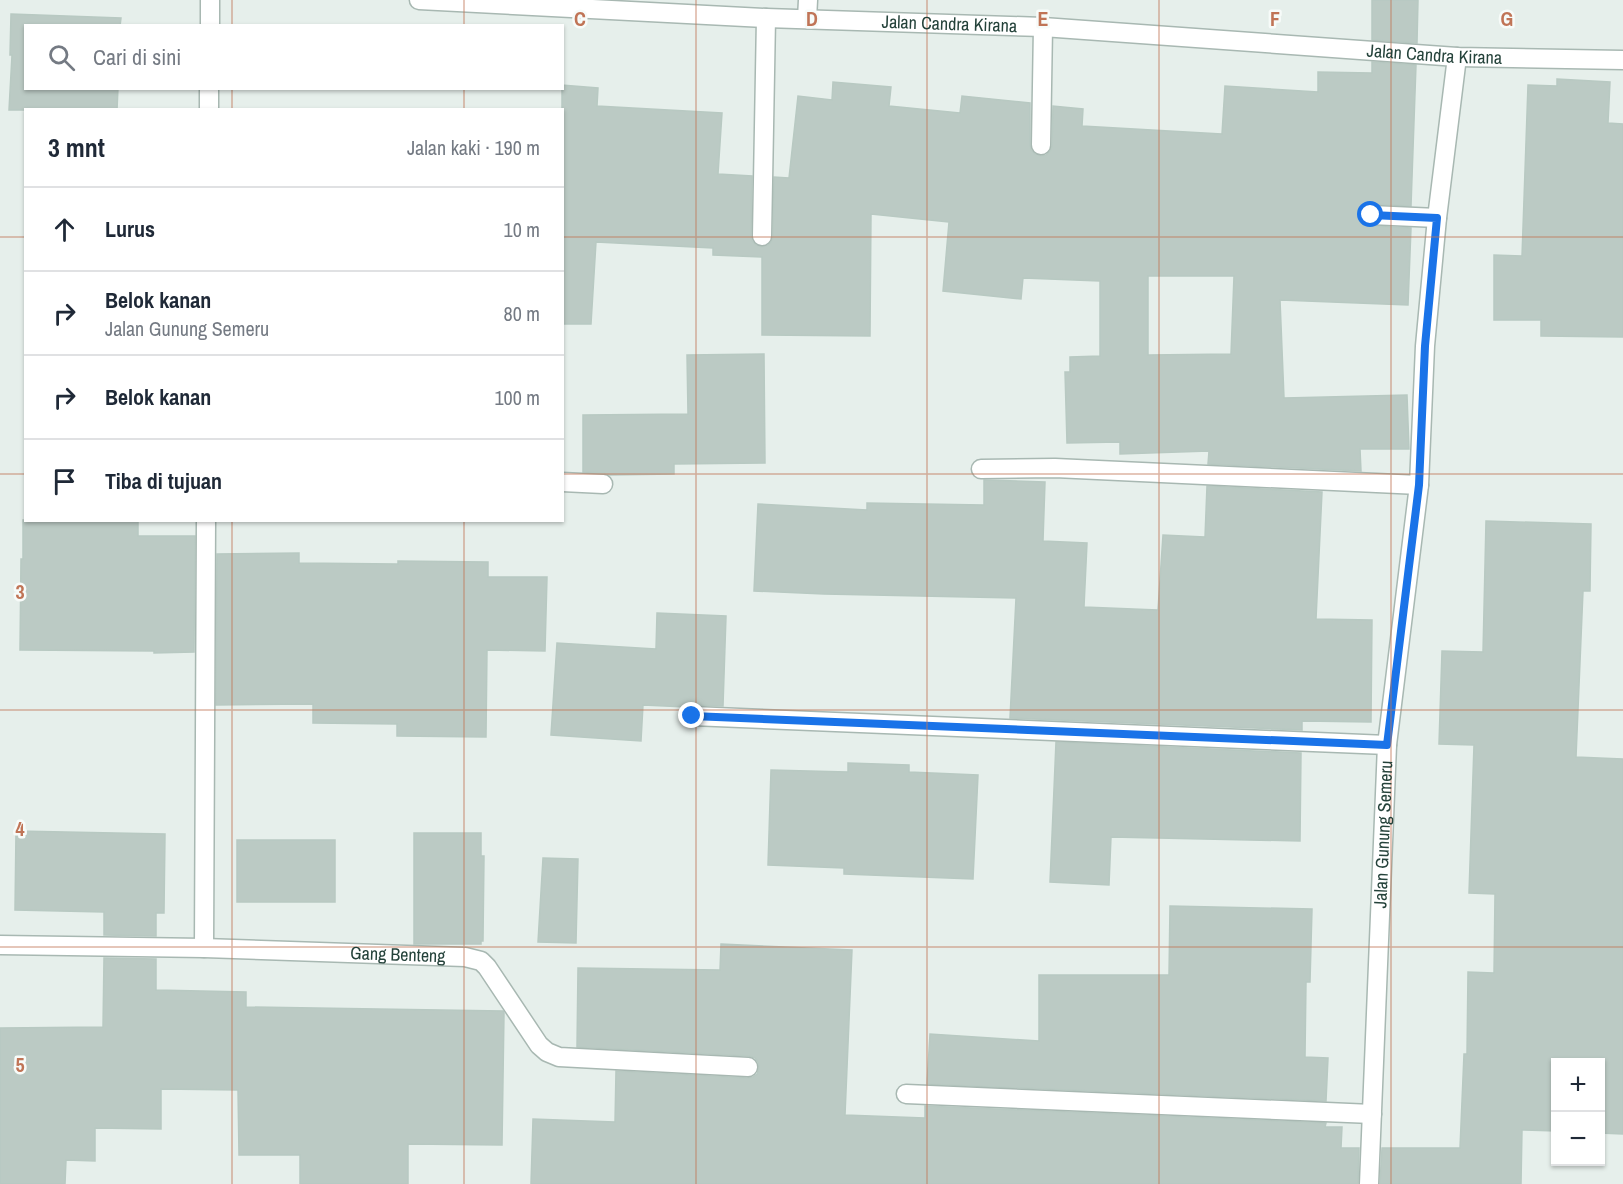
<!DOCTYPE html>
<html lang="id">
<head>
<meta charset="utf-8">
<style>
	:root { --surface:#fff; --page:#f6f6f7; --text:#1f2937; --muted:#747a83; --line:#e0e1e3 }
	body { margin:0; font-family:"Archivo Narrow",sans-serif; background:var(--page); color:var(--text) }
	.controls { position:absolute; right:18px; bottom:18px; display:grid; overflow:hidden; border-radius:0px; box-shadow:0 2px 4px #0004 }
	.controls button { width:54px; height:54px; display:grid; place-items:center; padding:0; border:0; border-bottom:2px solid var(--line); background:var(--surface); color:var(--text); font:30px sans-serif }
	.stop { position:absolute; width:18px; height:18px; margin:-14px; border:4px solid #1a73e8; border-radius:50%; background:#fff }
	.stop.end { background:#1a73e8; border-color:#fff; box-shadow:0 2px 6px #0008 }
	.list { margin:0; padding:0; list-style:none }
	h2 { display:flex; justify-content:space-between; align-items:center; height:78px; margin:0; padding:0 24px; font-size:26px }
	h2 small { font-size:20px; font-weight:400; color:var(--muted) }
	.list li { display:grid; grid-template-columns:39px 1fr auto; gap:18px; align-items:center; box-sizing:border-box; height:84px; padding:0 24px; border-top:2px solid var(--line) }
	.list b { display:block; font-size:22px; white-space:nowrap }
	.list p { margin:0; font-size:20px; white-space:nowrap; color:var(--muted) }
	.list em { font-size:20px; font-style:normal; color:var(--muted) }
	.icon { flex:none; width:33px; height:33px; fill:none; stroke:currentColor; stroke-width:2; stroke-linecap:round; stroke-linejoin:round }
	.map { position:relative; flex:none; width:1623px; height:1184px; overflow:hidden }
	.search { position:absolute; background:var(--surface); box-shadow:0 2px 4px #0004; left:24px; top:24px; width:540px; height:66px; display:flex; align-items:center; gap:15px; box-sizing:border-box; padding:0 21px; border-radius:0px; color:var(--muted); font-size:22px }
	.panel { position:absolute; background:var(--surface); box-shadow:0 2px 4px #0004; left:24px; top:108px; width:540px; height:414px; border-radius:0px }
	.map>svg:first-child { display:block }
	.building { fill:#bbcac4; stroke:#b8c9c2; stroke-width:1.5; fill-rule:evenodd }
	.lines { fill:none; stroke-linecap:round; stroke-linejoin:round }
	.minor-casing { stroke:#a8b8b2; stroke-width:21 }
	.minor { stroke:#fff; stroke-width:18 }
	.route { stroke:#1a73e8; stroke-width:8 }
	.grid { fill:none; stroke:#c07456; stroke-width:1.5; stroke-opacity:0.55 }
	.labels { text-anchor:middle; stroke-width:5; stroke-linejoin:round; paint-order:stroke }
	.street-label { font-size:18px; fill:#24423a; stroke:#f7fbf9 }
	.grid-label { font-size:20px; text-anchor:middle; font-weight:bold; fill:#c07456; stroke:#f7fbf9; stroke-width:5; stroke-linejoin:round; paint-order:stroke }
</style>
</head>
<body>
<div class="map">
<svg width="1623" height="1184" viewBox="0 0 1623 1184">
	<rect width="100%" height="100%" fill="#e6efeb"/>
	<g class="building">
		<polygon points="1372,0 1418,0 1417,43 1372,40"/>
		<polygon points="11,14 121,18 120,26 26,26 26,88 118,88 117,110 9,110 12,55 10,55"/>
		<path d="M 1372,62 L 1416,65 L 1411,206 L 1371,204 L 1366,205 L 1362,208 L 1360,215 L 1361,221 L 1365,225 L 1370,226 L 1411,228 L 1408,305 L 1280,300 L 1284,398 L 1407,395 L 1409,449 L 1360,449 L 1361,471 L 1208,464 L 1209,451 L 1120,454 L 1120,442 L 1067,443 L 1065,372 L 1070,372 L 1070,357 L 1100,356 L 1100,281 L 1023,278 L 1021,299 L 943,291 L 949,222 L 871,214 L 870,336 L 762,335 L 762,257 L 713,255 L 713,248 L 596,242 L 591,324 L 562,324 L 562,85 L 598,88 L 597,106 L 722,113 L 718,174 L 752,176 L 751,236 L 752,241 L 756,245 L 762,247 L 768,245 L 771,242 L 773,237 L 774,177 L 789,178 L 798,96 L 832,100 L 833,82 L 891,87 L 889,106 L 960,113 L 962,96 L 1030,103 L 1030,145 L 1031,150 L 1035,154 L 1041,156 L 1046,155 L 1050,151 L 1052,146 L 1053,106 L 1083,109 L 1082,126 L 1222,134 L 1225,86 L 1318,92 L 1318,72 L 1372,73 ZM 1148,276 L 1234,276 L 1231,354 L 1148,355 Z"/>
		<polygon points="1557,79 1610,82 1608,123 1623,124 1623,337 1541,336 1541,320 1494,320 1494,255 1522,256 1528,85 1557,86"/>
		<polygon points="764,354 765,463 674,464 674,474 609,475 604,473 583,472 583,415 688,414 687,355"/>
		<polygon points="984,480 1045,482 1043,541 1087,543 1084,607 1158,610 1163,535 1205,537 1207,486 1322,492 1316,619 1372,620 1371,722 1302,721 1302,730 1010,718 1016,598 824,594 754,591 758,504 867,510 867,503 984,505"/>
		<polygon points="23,520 138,520 138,536 195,536 194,652 154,653 154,651 20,650 21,559 23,559"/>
		<polygon points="1486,521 1591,524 1590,591 1583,591 1576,757 1623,759 1623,1134 1600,1133 1600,1062 1556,1062 1556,1131 1522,1130 1521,1184 1380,1184 1382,1148 1460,1148 1464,1054 1467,1054 1468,972 1494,973 1495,894 1469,893 1474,745 1439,744 1442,651 1483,652"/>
		<polygon points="299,553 299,563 398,564 398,561 488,562 488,577 547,577 545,651 487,650 486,737 397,736 397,724 313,723 313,704 216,705 217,554"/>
		<polygon points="657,613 726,616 723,706 692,705 686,707 643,705 641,741 551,735 557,643 656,649"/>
		<polygon points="1056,742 1301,753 1300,841 1111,837 1109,885 1050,882"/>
		<polygon points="848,763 909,765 909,772 978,775 973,879 844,874 844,868 768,865 771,770 848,772"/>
		<polygon points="16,831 165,834 164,913 156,913 156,936 104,935 104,912 15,910"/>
		<polygon points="414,833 481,833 481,856 484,856 483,941 481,941 481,944 414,944"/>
		<rect x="237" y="840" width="98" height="62"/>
		<polygon points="543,858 578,859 576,943 538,942"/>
		<polygon points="1170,906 1312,909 1310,982 1306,982 1305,1057 1328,1058 1326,1101 927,1084 930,1034 1039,1041 1039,975 1169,975"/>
		<polygon points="721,944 852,950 845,1115 925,1118 925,1106 1326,1123 1325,1127 1342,1127 1341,1148 1359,1148 1358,1184 531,1184 533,1119 615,1122 616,1071 747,1078 753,1077 757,1074 759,1068 758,1062 755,1058 749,1056 577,1047 578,968 720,970"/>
		<polygon points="104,958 156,959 156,990 246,992 246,1007 503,1011 504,1013 502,1145 408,1144 408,1184 300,1184 300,1155 239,1155 238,1090 161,1089 161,1129 95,1128 95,1161 66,1160 65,1184 0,1184 0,1028 103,1027"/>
	</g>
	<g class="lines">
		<g class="minor-casing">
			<g id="minor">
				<path id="s1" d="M 419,0 L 766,18 L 1043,27 L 1457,57 L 1623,60"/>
				<polyline points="807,19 808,0"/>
				<polyline points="210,26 210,0"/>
				<polyline points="209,110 209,88"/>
				<polyline points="1041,145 1043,27"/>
				<polyline points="1371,215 1437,218"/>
				<polyline points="762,236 766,18"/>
				<polyline points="981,469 1055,468 1419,485"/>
				<polyline points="562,482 603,484"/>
				<polyline points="692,716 1387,745"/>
				<path id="s2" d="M 0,945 L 204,948 L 465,957 L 481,961 L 487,967 L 539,1045 L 547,1052 L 559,1057 L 748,1067"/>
				<polyline points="204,948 206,520"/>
				<polyline points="906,1094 1372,1114"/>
				<path id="s3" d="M 1369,1184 L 1387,745 L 1419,485 L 1425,346 L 1437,218 L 1457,57"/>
			</g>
		</g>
		<use href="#minor" class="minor"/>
	</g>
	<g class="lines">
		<polyline class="route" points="692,716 1387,745 1419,485 1425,346 1437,218 1371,215"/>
	</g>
	<path class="grid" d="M 232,0 L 232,26M 464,0 L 464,26M 696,0 L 696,1184M 927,0 L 927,1184M 1159,0 L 1159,1184M 1391,0 L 1391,1184M 232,88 L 232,110M 464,88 L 464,110M 0,237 L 26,237M 562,237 L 1623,237M 0,474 L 26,474M 562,474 L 1623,474M 232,520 L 232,1184M 464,520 L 464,1184M 0,710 L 1623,710M 0,947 L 1623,947"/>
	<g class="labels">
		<g class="street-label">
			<text dy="6" stroke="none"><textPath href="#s1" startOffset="531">Jalan Candra Kirana</textPath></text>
			<text dy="6" stroke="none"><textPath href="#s1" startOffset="1017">Jalan Candra Kirana</textPath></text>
			<text dy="6" stroke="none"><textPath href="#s3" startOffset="350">Jalan Gunung Semeru</textPath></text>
			<text dy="6" stroke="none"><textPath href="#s2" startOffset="398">Gang Benteng</textPath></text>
		</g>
	</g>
	<g class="grid-label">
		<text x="580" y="26">C</text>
		<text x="812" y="26">D</text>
		<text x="1043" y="26">E</text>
		<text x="1275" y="26">F</text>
		<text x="1507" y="26">G</text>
		<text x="20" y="599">3</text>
		<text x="20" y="836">4</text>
		<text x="20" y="1072">5</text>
	</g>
</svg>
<div class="controls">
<button>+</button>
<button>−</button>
</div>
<div class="stop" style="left:1371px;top:215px"></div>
<div class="stop end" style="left:692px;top:716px"></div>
<div class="search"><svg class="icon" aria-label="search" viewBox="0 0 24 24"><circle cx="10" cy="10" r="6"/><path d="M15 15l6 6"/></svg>Cari di sini</div>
<section class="panel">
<h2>3 mnt<small>Jalan kaki · 190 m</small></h2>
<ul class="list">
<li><svg class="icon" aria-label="ahead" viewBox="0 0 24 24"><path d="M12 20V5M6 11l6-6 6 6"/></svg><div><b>Lurus</b></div><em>10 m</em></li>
<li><svg class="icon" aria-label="right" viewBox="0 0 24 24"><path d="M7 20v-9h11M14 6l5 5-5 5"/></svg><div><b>Belok kanan</b><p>Jalan Gunung Semeru</p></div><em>80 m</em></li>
<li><svg class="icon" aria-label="right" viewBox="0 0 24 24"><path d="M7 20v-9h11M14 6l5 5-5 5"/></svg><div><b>Belok kanan</b></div><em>100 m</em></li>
<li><svg class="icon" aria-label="arrive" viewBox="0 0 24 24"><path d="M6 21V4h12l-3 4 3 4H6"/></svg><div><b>Tiba di tujuan</b></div></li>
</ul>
</section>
</div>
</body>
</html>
